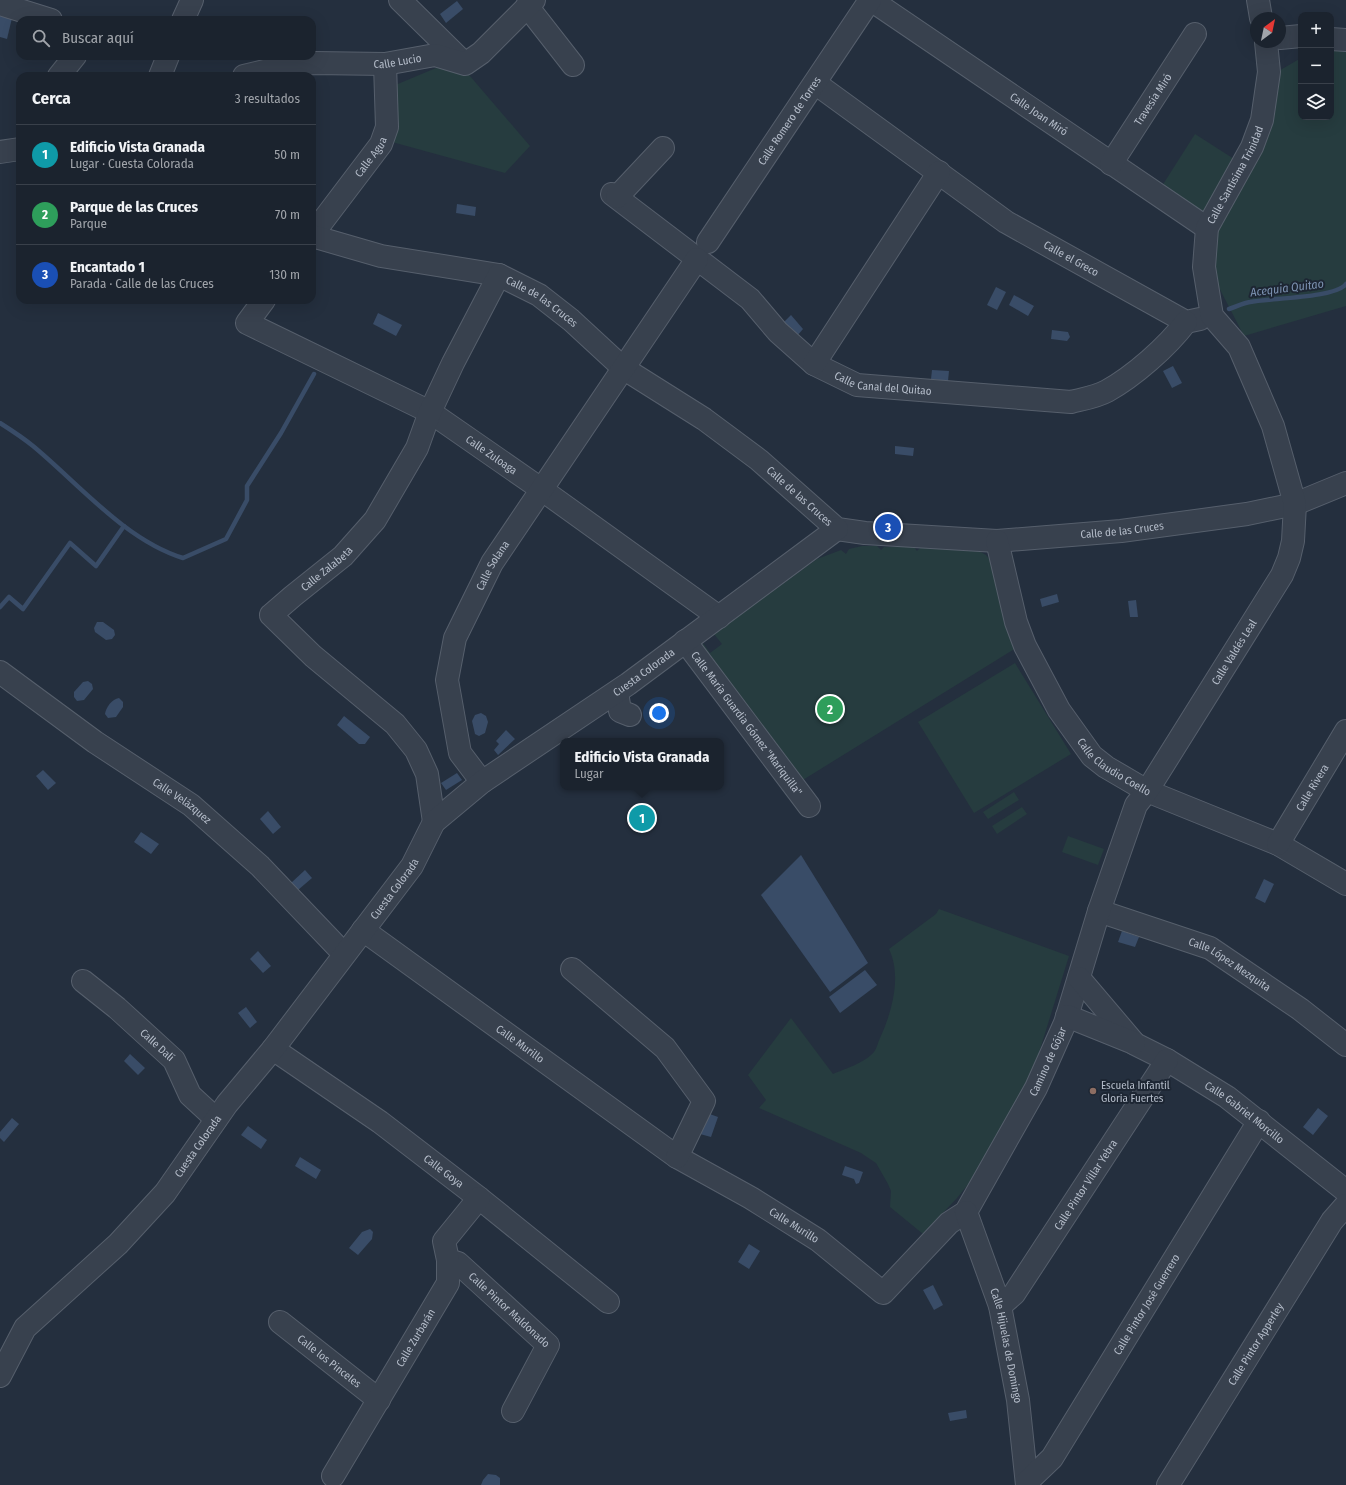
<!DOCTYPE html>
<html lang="es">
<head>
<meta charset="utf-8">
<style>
	:root { --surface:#1b232e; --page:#242b36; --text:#f1f3f6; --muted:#a0a4aa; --line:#39404a; --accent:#bca0f2 }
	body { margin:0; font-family:"Fira Sans Condensed",sans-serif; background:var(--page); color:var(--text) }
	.controls { position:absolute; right:12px; top:12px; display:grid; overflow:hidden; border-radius:8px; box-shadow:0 4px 16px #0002 }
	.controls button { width:36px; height:36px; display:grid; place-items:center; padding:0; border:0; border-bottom:1px solid var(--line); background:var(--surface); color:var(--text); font:20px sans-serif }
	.compass { position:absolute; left:1250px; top:12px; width:36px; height:36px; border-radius:50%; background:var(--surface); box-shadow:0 4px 16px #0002; rotate:33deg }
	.you { position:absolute; left:659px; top:713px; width:14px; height:14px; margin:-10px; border:3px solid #fff; border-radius:50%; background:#1a73e8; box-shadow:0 0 0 6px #1a73e833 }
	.badge { display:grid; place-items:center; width:26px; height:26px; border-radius:50%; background:var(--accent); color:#fff; font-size:13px; font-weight:700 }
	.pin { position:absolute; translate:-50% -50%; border:2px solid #fff; box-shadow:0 1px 4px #0006 }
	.popup { position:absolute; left:560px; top:738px; width:164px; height:52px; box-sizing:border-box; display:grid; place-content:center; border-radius:8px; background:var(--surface); filter:drop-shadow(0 1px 3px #0005); font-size:13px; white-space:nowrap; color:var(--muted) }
	.popup b { font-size:15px; color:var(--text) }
	.popup::after { content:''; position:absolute; left:50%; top:100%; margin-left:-8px; border:8px solid transparent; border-top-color:var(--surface) }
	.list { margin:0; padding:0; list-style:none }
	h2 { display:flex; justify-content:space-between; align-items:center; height:52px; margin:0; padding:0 16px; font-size:17px }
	h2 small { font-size:13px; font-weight:400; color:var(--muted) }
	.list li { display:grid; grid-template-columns:26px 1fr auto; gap:12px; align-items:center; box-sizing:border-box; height:60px; padding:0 16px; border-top:1px solid var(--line) }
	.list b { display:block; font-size:15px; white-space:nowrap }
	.list p { margin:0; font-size:13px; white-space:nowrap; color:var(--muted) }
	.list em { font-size:13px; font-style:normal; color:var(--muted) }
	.icon { flex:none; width:22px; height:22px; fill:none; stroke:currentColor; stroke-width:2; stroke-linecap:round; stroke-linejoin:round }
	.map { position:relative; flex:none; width:1346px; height:1485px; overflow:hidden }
	.search { position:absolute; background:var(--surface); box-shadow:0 4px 16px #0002; left:16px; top:16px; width:300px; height:44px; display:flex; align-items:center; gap:10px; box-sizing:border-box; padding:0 14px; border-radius:12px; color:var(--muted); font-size:15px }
	.panel { position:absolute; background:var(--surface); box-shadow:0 4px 16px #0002; left:16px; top:72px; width:300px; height:232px; border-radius:12px }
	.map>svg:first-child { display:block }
	.green { fill:#263c3f }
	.water { fill:#394c67 }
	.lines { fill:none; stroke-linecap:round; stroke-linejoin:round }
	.stream { stroke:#394c67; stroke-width:4.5 }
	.minor-casing { stroke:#565f6c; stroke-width:24 }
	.minor { stroke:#38414e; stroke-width:22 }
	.education-dot { fill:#8d6e63; stroke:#1d2633; stroke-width:1.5 }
	.labels { text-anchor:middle; stroke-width:4; stroke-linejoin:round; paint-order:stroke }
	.street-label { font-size:11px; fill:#b4bcc9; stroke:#1d2633 }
	.poi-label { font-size:11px; fill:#b4bcc9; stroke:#1d2633; text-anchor:start }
	.water-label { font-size:12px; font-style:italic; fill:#7c92b1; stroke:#1d2633 }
</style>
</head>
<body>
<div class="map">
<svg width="1346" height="1485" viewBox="0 0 1346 1485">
	<rect width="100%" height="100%" fill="#242f3e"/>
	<g class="green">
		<polygon points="1344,48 1346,49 1346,306 1244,336 1212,274 1219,224 1262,151 1275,112 1277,72 1301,58 1301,117 1331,117 1331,50"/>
		<polygon points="436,68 464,69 530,146 505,173 392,142 393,86"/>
		<polygon points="1195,134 1234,159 1203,213 1162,186"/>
		<polygon points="862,546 877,546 881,550 884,547 914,547 917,551 921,547 977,550 986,555 992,562 1004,621 1016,648 798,783 703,649 703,643 710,653 722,644 714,634 817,559 841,550 846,554 849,549"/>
		<polygon points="1015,663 1071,754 974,813 918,722"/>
		<polygon points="1014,792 1019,800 988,819 983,812"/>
		<polygon points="1022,807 1027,814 997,834 992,826"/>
		<polygon points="1068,836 1104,849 1098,865 1062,852"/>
		<path d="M 939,909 L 1069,956 L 1028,1088 L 970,1182 L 957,1198 L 923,1234 L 890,1207 L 891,1191 L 888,1184 L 876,1163 L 861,1153 L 759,1108 L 766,1100 L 748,1075 L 791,1018 L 833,1074 C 845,1069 866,1062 874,1052 C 877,1048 878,1042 880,1038 C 892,1012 902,976 889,949 L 936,914 Z"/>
	</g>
	<g class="water">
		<polygon points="457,1 463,9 446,23 440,14"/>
		<polygon points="0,16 12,18 7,39 0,37"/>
		<polygon points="457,204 476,207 475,216 456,213"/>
		<polygon points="996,287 1006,292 997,310 987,305"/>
		<polygon points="1014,295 1034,306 1028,316 1009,305"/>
		<polygon points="378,313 402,325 396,336 373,324"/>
		<polygon points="791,315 803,329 797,336 784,322"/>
		<polygon points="1052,330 1068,332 1070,337 1067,341 1051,339"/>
		<polygon points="1173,366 1182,383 1172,388 1163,371"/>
		<polygon points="932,370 949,371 948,381 931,379"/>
		<polygon points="895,446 914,448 913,456 895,454"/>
		<polygon points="1057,594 1059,602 1042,607 1040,599"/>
		<polygon points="1136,600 1138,617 1130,617 1128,601"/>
		<polygon points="97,622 103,622 114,630 115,635 112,639 106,640 95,632 94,628"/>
		<polygon points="88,681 92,684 93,689 84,700 77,701 74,697 74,692 83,682"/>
		<path d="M 119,698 L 123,702 L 123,707 L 116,717 L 108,718 L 105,714 C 106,707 112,699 119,698 Z"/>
		<polygon points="481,713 486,716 488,722 485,733 479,736 475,734 472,721 475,715"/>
		<polygon points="344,716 370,737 365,744 359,744 337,725"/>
		<polygon points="506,730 515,739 498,755 494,750 499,744 496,741"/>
		<polygon points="43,770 56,783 48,790 36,776"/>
		<polygon points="457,773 462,780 446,790 441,783"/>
		<polygon points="268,811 281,827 273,834 260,819"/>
		<polygon points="141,832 159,844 151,854 134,842"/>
		<polygon points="801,855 868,963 830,992 761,895"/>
		<polygon points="305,870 312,878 298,890 291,883"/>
		<polygon points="1264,879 1274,884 1265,903 1255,898"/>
		<polygon points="1122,931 1139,937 1135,947 1118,942"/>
		<polygon points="258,951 271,966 263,973 250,959"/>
		<polygon points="865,970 877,985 840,1013 829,997"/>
		<polygon points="246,1007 257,1022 250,1028 238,1013"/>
		<polygon points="130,1054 145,1068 138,1075 124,1061"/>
		<polygon points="1318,1108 1328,1116 1313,1135 1303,1127"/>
		<polygon points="707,1113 718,1117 711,1137 700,1134"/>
		<polygon points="12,1118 19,1124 4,1142 0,1138 0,1132"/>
		<polygon points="248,1126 267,1140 261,1149 241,1135"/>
		<polygon points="300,1157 321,1170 316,1179 295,1166"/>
		<polygon points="845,1166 863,1172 859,1183 856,1184 854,1179 842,1175"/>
		<polygon points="370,1229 373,1232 372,1239 358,1255 349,1248 362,1232"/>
		<polygon points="749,1244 760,1251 749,1269 738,1262"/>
		<polygon points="933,1285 943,1305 934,1310 923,1290"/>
		<polygon points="966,1410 967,1418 950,1421 948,1413"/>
		<polygon points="488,1474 496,1475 500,1478 500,1485 481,1485 483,1480"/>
	</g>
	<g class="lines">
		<g class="stream">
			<path d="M 1229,309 C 1236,307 1243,303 1250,302 C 1270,298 1336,298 1346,284"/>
			<path d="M 0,423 C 11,430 22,437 33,446 C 79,484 125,540 183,558 L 226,539 L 247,500 L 247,486 L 281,433 L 314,374"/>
			<polyline points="0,607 9,597 23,609 70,543 96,566 124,526"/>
		</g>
		<g class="minor-casing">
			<g id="minor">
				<polyline points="400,0 463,62"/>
				<path id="s1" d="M 871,0 L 1207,228"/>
				<polyline points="1258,0 1261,18"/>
				<polyline points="0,4 51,20"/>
				<polyline points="527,6 573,65"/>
				<polyline points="183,20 192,0"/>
				<polyline points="1280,38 1301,36"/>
				<polyline points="1331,39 1346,40"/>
				<polyline points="59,76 75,56"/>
				<polyline points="160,76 168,56"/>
				<path id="s2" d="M 244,76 L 281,67 L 314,63 L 385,64 L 435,55 L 465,64 L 481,53 L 534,0"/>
				<path id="s3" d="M 815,83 L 1006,222 L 1186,322 L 1200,319"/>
				<polyline points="0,152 20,149"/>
				<path id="s4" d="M 1111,164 L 1195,34"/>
				<path id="s5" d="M 612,194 L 750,299 L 778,332 L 814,364 L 857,385 L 1071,402 C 1083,399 1096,397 1107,391 C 1134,376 1167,347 1186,322"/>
				<polyline points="617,197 663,148"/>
				<path id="s6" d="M 312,235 L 381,144 L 387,127 L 385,64"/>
				<path id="s7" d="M 312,236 L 381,256 L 499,275 L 539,295 L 571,320 L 623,368 L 704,419 L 759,460 L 837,529 L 865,533 L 997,541 L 1121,531 L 1247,514 L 1295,504 L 1346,483"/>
				<path id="s8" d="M 708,242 L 870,0"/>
				<path id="s9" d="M 264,300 L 247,323 L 430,412 L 541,489 L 719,617"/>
				<polyline points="814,364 939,172"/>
				<path id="s10" d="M 997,541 L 1016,622 L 1025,646 L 1059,710 L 1092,756 L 1106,767 L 1147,791 L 1278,844 L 1346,884"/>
				<path id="s11" d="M 685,641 L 809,806"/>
				<path id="s12" d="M 0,672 L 95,742 L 191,805 L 260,866 L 344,954"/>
				<polyline points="617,692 620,711 630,715"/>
				<path id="s13" d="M 482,782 L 460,753 L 447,680 L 455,638 L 492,563 L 697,259"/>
				<path id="s14" d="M 434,822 L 427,774 L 416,750 L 395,724 L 313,656 L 271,615 L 293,596 L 343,556 L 375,520 L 417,448 L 430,412 L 453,363 L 499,275"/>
				<path id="s15" d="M 1278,844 L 1346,731"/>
				<path id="s16" d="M 1099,911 L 1210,948 L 1300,1009 L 1346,1045"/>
				<path id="s17" d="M 363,930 L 677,1157 L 751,1198 L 818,1240 L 883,1293 L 949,1223 L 966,1212 L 1036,1088 L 1065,1023 L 1099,911 L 1136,805 L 1147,791 L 1282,575 L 1289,558 L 1293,541 L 1295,504 L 1273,426 L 1239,347 L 1212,316 L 1204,267 L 1207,228 L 1252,147 L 1262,120 L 1269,72 L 1266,42"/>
				<polyline points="572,969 665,1048 704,1101 677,1157"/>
				<path id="s18" d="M 1079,978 L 1135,1044 L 1167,1060 L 1227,1097 L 1346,1191"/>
				<path id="s19" d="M 83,981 L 117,1008 L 174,1060 L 190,1095 L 216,1119"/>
				<polyline points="1067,1016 1134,1043"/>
				<path id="s20" d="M 273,1049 L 380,1122 L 479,1198 L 608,1302"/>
				<path id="s21" d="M 966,1212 L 1000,1306 L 1018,1400 L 1027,1485"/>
				<path id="s22" d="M 448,1260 L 458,1263 L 548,1345 L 513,1411"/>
				<path id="s23" d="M 1000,1306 L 1014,1294 L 1167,1060"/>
				<path id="s24" d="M 280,1322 L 379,1400"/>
				<path id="s25" d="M 0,1376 L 25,1328 L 118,1244 L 165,1193 L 227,1104 L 273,1049 L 412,866 L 434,822 L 482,782 L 628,684 L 837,529"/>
				<path id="s26" d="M 333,1476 L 448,1283 L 448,1260 L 444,1241 L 479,1198"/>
				<path id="s27" d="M 1027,1482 L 1052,1458 L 1259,1121"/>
				<path id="s28" d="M 1168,1485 L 1332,1221 L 1346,1205"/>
			</g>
		</g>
		<use href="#minor" class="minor"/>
	</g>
	<circle class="education-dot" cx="1093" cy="1091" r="4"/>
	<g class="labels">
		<g class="street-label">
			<text dy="4" stroke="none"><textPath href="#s2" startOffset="155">Calle Lucio</textPath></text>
			<text dy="4" stroke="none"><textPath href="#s4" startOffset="77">Travesía Miró</textPath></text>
			<text dy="4" stroke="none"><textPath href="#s1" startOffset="203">Calle Joan Miró</textPath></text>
			<text dy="4" stroke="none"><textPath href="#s8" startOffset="146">Calle Romero de Torres</textPath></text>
			<text dy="4" stroke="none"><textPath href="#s6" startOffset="98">Calle Agua</textPath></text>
			<text dy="4" stroke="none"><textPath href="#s17" startOffset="1897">Calle Santísima Trinidad</textPath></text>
			<text dy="4" stroke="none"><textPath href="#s3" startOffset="311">Calle el Greco</textPath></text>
			<text dy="4" stroke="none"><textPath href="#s7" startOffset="242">Calle de las Cruces</textPath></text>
			<text dy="4" stroke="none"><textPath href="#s5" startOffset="338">Calle Canal del Quitao</textPath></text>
			<text dy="4" stroke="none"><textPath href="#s9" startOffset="307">Calle Zuloaga</textPath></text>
			<text dy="4" stroke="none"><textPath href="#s7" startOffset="566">Calle de las Cruces</textPath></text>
			<text dy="4" stroke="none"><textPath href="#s7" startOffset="902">Calle de las Cruces</textPath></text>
			<text dy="4" stroke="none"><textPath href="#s13" startOffset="235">Calle Solana</textPath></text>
			<text dy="4" stroke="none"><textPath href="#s14" startOffset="346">Calle Zalabeta</textPath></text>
			<text dy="4" stroke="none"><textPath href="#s17" startOffset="1376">Calle Valdés Leal</textPath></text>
			<text dy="4" stroke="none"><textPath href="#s25" startOffset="966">Cuesta Colorada</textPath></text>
			<text dy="4" stroke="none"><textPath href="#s11" startOffset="103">Calle María Guardia Gómez "Mariquilla"</textPath></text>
			<text dy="4" stroke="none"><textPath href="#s10" startOffset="262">Calle Claudio Coello</textPath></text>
			<text dy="4" stroke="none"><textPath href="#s15" startOffset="66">Calle Rivera</textPath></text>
			<text dy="4" stroke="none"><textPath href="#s12" startOffset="223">Calle Velázquez</textPath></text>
			<text dy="4" stroke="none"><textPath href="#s25" startOffset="630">Cuesta Colorada</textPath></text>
			<text dy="4" stroke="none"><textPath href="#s16" startOffset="142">Calle López Mezquita</textPath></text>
			<text dy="4" stroke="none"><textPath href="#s17" startOffset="194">Calle Murillo</textPath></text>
			<text dy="4" stroke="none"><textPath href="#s19" startOffset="98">Calle Dalí</textPath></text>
			<text dy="4" stroke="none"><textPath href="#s17" startOffset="923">Camino de Gójar</textPath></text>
			<text dy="4" stroke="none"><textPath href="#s18" startOffset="216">Calle Gabriel Morcillo</textPath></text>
			<text dy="4" stroke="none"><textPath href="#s25" startOffset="306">Cuesta Colorada</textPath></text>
			<text dy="4" stroke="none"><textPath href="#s20" startOffset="210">Calle Goya</textPath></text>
			<text dy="4" stroke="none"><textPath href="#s23" startOffset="149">Calle Pintor Villar Yebra</textPath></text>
			<text dy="4" stroke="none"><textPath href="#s17" startOffset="523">Calle Murillo</textPath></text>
			<text dy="4" stroke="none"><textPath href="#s27" startOffset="215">Calle Pintor José Guerrero</textPath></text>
			<text dy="4" stroke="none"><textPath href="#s22" startOffset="80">Calle Pintor Maldonado</textPath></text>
			<text dy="4" stroke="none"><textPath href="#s26" startOffset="161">Calle Zurbarán</textPath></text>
			<text dy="4" stroke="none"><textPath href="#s28" startOffset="166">Calle Pintor Apperley</textPath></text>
			<text dy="4" stroke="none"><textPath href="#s21" startOffset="140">Calle Hijuelas de Domingo</textPath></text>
			<text dy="4" stroke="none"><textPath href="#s24" startOffset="63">Calle los Pinceles</textPath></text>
		</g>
		<g class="poi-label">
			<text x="1101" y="1089">Escuela Infantil<tspan x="1101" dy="13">Gloria Fuertes</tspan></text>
		</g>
		<g class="water-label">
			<text transform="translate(1287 288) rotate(-7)" y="4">Acequia Quitao</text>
		</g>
	</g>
</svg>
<div class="controls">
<button>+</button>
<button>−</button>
<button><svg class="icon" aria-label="layers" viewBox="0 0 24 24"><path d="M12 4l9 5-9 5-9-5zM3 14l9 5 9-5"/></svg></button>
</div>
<svg class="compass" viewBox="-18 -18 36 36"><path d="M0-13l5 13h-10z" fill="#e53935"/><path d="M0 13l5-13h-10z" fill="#a0a4aa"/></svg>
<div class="you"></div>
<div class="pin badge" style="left:642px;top:818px;background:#0f9aa8">1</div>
<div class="popup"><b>Edificio Vista Granada</b>Lugar</div>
<div class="pin badge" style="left:830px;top:709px;background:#2e9e5b">2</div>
<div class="pin badge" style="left:888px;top:527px;background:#1a4fb4">3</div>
<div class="search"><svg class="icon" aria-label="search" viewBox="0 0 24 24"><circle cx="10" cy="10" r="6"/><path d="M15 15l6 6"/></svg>Buscar aquí</div>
<section class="panel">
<h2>Cerca<small>3 resultados</small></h2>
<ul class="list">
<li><span class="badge" style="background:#0f9aa8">1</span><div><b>Edificio Vista Granada</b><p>Lugar · Cuesta Colorada</p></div><em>50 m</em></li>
<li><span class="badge" style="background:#2e9e5b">2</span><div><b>Parque de las Cruces</b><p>Parque</p></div><em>70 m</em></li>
<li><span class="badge" style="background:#1a4fb4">3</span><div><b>Encantado 1</b><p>Parada · Calle de las Cruces</p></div><em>130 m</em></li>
</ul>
</section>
</div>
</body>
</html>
